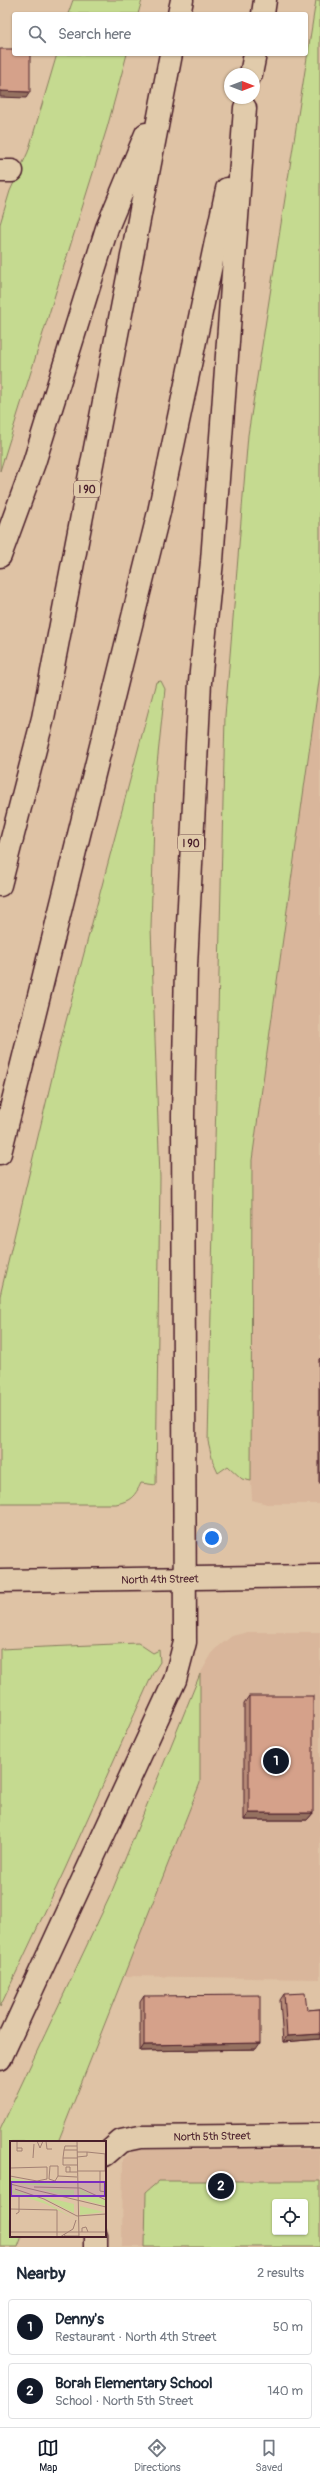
<!DOCTYPE html>
<html lang="en">
<head>
<meta charset="utf-8">
<style>
	:root { --surface:#fff; --page:#f2f2f3; --text:#1f2937; --muted:#747a83; --line:#e0e1e3; --accent:#111827 }
	body { margin:0; font-family:Pangolin,sans-serif; background:var(--page); color:var(--text) }
	.controls { position:absolute; right:12px; bottom:12px; display:grid; overflow:hidden; border-radius:4px; box-shadow:0 1px 3px #0004 }
	.controls button { width:36px; height:36px; display:grid; place-items:center; padding:0; border:0; border-bottom:1px solid var(--line); background:var(--surface); color:var(--text); font:20px sans-serif }
	.compass { position:absolute; left:224px; top:68px; width:36px; height:36px; border-radius:50%; background:var(--surface); box-shadow:0 1px 3px #0004; rotate:90deg }
	.you { position:absolute; left:212px; top:1538px; width:14px; height:14px; margin:-10px; border:3px solid #fff; border-radius:50%; background:#1a73e8; box-shadow:0 0 0 6px #1a73e833 }
	.badge { display:grid; place-items:center; width:26px; height:26px; border-radius:50%; background:var(--accent); color:#fff; font-size:13px; font-weight:700 }
	.pin { position:absolute; translate:-50% -50%; border:2px solid #fff; box-shadow:0 1px 4px #0006 }
	.list { margin:0; padding:0; list-style:none }
	h2 { display:flex; justify-content:space-between; align-items:center; height:52px; margin:0; padding:0 16px; font-size:17px }
	h2 small { font-size:13px; font-weight:400; color:var(--muted) }
	.list li { display:grid; grid-template-columns:26px 1fr auto; gap:12px; align-items:center; box-sizing:border-box; height:56px; margin:0 8px 8px; padding:0 8px; border:1px solid var(--line); border-radius:4px }
	.list b { display:block; font-size:15px; white-space:nowrap }
	.list p { margin:0; font-size:13px; white-space:nowrap; color:var(--muted) }
	.list em { font-size:13px; font-style:normal; color:var(--muted) }
	.icon { flex:none; width:22px; height:22px; fill:none; stroke:currentColor; stroke-width:2; stroke-linecap:round; stroke-linejoin:round }
	.map { position:relative; flex:none; width:320px; height:2247px; overflow:hidden }
	.search { position:absolute; background:var(--surface); box-shadow:0 1px 3px #0004; left:12px; right:12px; top:12px; height:44px; display:flex; align-items:center; gap:10px; box-sizing:border-box; padding:0 14px; border-radius:4px; color:var(--muted); font-size:15px }
	.sheet { height:180px; background:var(--surface) }
	nav { display:flex; justify-content:space-around; align-items:center; box-sizing:border-box; height:56px; border-top:1px solid var(--line); background:var(--surface); font-size:11px; color:var(--muted) }
	nav a { display:grid; justify-items:center; gap:2px }
	nav .on { color:var(--accent) }
	.map>svg:first-child { display:block }
	.built { fill:#d9b69b; fill-rule:evenodd }
	.green { fill:#c5da90; stroke:#887c5e; fill-rule:evenodd }
	.lines { fill:none; stroke-linecap:round; stroke-linejoin:round }
	.minor-casing { stroke:#4a1f2b; stroke-width:25 }
	.primary-casing { stroke:#4a1f2b; stroke-width:25 }
	.motorway-casing { stroke:#4a1f2b; stroke-width:25 }
	.minor { stroke:#e1cbab; stroke-width:22 }
	.primary { stroke:#e1cbab; stroke-width:22 }
	.motorway { stroke:#e1cbab; stroke-width:22 }
	.wall { fill:#b78a77; stroke:#4a1f2b }
	.shaded-wall { fill:#957161; stroke:#4a1f2b }
	.building { fill:#d5a18a; stroke:#4a1f2b }
	.labels { text-anchor:middle; stroke-width:3.5; stroke-linejoin:round; paint-order:stroke }
	.shield { fill:#e1cbab; stroke:#775351; stroke-width:1 }
	.shield-label { font-size:10px; font-weight:bold; fill:#4a1f2b }
	.street-label { font-size:11px; fill:#4a1f2b; stroke:#e1cbab }
	.inset-road { fill:none; stroke:#a38174; stroke-width:1 }
	.view { fill:#7b2cbf; fill-opacity:0.15; stroke:#7b2cbf; stroke-width:2 }
	.inset-edge { fill:none; stroke:#4a1f2b; stroke-width:2 }
</style>
</head>
<body>
<div class="map">
<svg width="320" height="2247" viewBox="0 0 320 2247">
	<rect width="100%" height="100%" fill="#dfc3a5"/>
	<filter id="ink" filterUnits="userSpaceOnUse"><feTurbulence type="fractalNoise" baseFrequency=".025" numOctaves="2"/><feDisplacementMap in="SourceGraphic" scale="8" xChannelSelector="R" yChannelSelector="G"/><feConvolveMatrix kernelMatrix="1 2 1 2 8 2 1 2 1" color-interpolation-filters="sRGB"/></filter>
	<g filter="url(#ink)">
		<g class="built">
			<polygon points="320,671 320,1504 267,1504 252,1500 251,1481 252,1160"/>
			<polygon points="248,1632 320,1632 320,1979 122,1976 200,1783 200,1674 214,1650 232,1636"/>
			<path d="M 320,2149 L 320,2247 L 122,2247 L 123,2159 L 134,2150 ZM 275,2202 L 305,2202 L 305,2232 L 275,2232 Z"/>
		</g>
		<g class="green">
			<polygon points="73,0 142,0 138,14 68,14"/>
			<polygon points="316,0 320,0 320,674 252,1160 251,1481 242,1479 228,1466 218,1473 213,1462 208,1441 225,716 248,435"/>
			<polygon points="57,54 127,54 107,128 0,471 0,224 10,191 28,152"/>
			<path d="M 161,681 L 165,689 L 155,783 L 151,928 L 160,1178 L 156,1485 L 141,1483 C 135,1496 131,1501 116,1504 L 0,1504 L 0,1296 L 61,1040 L 156,682 Z"/>
			<polygon points="138,1643 153,1653 159,1650 160,1662 153,1673 65,1869 0,2007 0,1649"/>
			<polygon points="200,1674 200,1783 58,2142 11,2142 11,2236 22,2236 18,2247 0,2247 0,2130 110,1896"/>
			<path d="M 159,2181 L 320,2181 L 320,2247 L 145,2247 L 146,2192 ZM 275,2202 L 305,2202 L 305,2232 L 275,2232 Z"/>
		</g>
		<g class="lines">
			<g class="minor-casing">
				<g id="minor">
					<polyline points="0,171 12,171"/>
					<polyline points="105,2155 121,2141 140,2137 320,2135"/>
					<polyline points="96,2236 96,2247"/>
				</g>
			</g>
			<g class="primary-casing">
				<polyline id="primary" points="0,1581 320,1576"/>
			</g>
			<g class="motorway-casing">
				<g id="motorway">
					<polyline points="179,14 182,0"/>
					<polyline points="263,14 265,0"/>
					<polyline points="251,74 255,54"/>
					<polyline points="0,556 34,463 107,228 146,134"/>
					<polyline points="0,885 43,718 171,54"/>
					<polyline points="0,1153 159,512 227,189"/>
					<polyline points="0,2059 175,1680 185,1642 183,1116 186,966 200,682 212,561 245,108"/>
				</g>
			</g>
			<use href="#minor" class="minor"/>
			<use href="#primary" class="primary"/>
			<use href="#motorway" class="motorway"/>
		</g>
		<g class="wall">
			<polygon points="320,1358 320,1483 319,1483 319,1359"/>
			<polygon points="249,1696 313,1813 307,1820 244,1820 244,1703"/>
			<polygon points="284,1994 307,2010 320,2009 320,2039 283,2042 280,2000"/>
			<polygon points="144,1996 256,2049 140,2051 140,2002"/>
		</g>
		<g class="shaded-wall">
			<polygon points="0,91 30,92 26,98 0,97"/>
			<polygon points="249,1813 313,1813 307,1820 244,1820"/>
			<polygon points="320,2034 320,2039 283,2042 287,2036"/>
			<polygon points="260,2043 256,2049 140,2051 144,2045"/>
		</g>
		<g class="building">
			<polygon points="0,49 14,49 14,54 30,54 30,92 0,91"/>
			<rect x="249" y="1696" width="64" height="117"/>
			<polygon points="305,1993 307,2010 320,2009 320,2034 287,2036 284,1994"/>
			<polygon points="260,1995 260,2043 144,2045 144,1996"/>
		</g>
	</g>
	<g class="labels">
		<g class="shield">
			<rect x="74" y="481" width="26" height="16" rx="3"/>
			<rect x="178" y="835" width="26" height="16" rx="3"/>
		</g>
		<g class="shield-label">
			<text x="87" y="493">I 90</text>
			<text x="191" y="847">I 90</text>
		</g>
		<g class="street-label">
			<text transform="translate(160 1579) rotate(-1)" y="4">North 4th Street</text>
			<text transform="translate(212 2136) rotate(-1)" y="4">North 5th Street</text>
		</g>
	</g>
	<g transform="translate(10 2141)">
		<rect width="96" height="96" fill="#dfc3a5"/>
		<path d="M 0,37 L 49,44 L 63,44 L 19,44 L 0,41 ZM 0,48 L 29,57 L 63,77 L 36,63 L 0,51 ZM 30,48 L 64,49 L 64,57 ZM 70,48 L 96,60 L 96,65 L 70,58 ZM 30,55 L 64,63 L 64,72 ZM 70,65 L 94,71 L 70,74 Z" fill="#c5da90"/>
		<path class="inset-road" d="M 7,0 L 7,10 L 12,10 L 12,7 L 7,7M 27,0 L 30,7 L 33,0M 36,0 L 37,8 L 42,8M 67,0 L 69,96M 67,5 L 55,5 L 54,9 L 67,9M 54,9 L 53,17 L 67,17M 67,11 L 77,11 L 77,15 L 67,16M 77,11 L 96,13M 95,13 L 95,30M 23,17 L 24,3M 53,17 L 53,24 L 67,24M 0,27 L 37,26 L 37,38 L 27,40 L 0,35M 67,30 L 96,30M 90,30 L 90,50 L 96,51M 60,31 L 60,26 L 56,26 L 56,31 L 67,31M 48,35 L 45,40 L 39,38 L 40,25 L 48,25 L 48,35 L 67,36M 0,43 L 96,66M 24,46 L 70,47 L 96,59M 5,48 L 34,58 L 67,75 L 96,73M 0,68 L 47,69 L 47,96M 6,73 L 9,71 L 9,54M 0,91 L 96,91M 72,91 L 72,87 L 76,86 L 78,91M 54,93 L 55,95 L 69,95M 50,96 L 63,88 L 66,79"/>
		<path class="view" d="M 1,41 L 95,41 L 95,55 L 1,55 Z"/>
		<rect width="96" height="96" class="inset-edge"/>
	</g>
</svg>
<div class="controls">
<button><svg class="icon" aria-label="locate" viewBox="0 0 24 24"><circle cx="12" cy="12" r="6"/><path d="M12 2v4M12 18v4M2 12h4M18 12h4"/></svg></button>
</div>
<svg class="compass" viewBox="-18 -18 36 36"><path d="M0-13l5 13h-10z" fill="#e53935"/><path d="M0 13l5-13h-10z" fill="#747a83"/></svg>
<div class="you"></div>
<div class="pin badge" style="left:276px;top:1761px">1</div>
<div class="pin badge" style="left:221px;top:2186px">2</div>
<div class="search"><svg class="icon" aria-label="search" viewBox="0 0 24 24"><circle cx="10" cy="10" r="6"/><path d="M15 15l6 6"/></svg>Search here</div>
</div>
<section class="sheet">
<h2>Nearby<small>2 results</small></h2>
<ul class="list">
<li><span class="badge">1</span><div><b>Denny's</b><p>Restaurant · North 4th Street</p></div><em>50 m</em></li>
<li><span class="badge">2</span><div><b>Borah Elementary School</b><p>School · North 5th Street</p></div><em>140 m</em></li>
</ul>
</section>
<nav>
<a class="on"><svg class="icon" aria-label="map" viewBox="0 0 24 24"><path d="M3 6l6-2 6 2 6-2v14l-6 2-6-2-6 2zM9 4v14M15 6v14"/></svg>Map</a>
<a><svg class="icon" aria-label="directions" viewBox="0 0 24 24"><path d="M12 3l9 9-9 9-9-9zM9 14v-3h6M13 9l2 2-2 2"/></svg>Directions</a>
<a><svg class="icon" aria-label="saved" viewBox="0 0 24 24"><path d="M7 4h10v16l-5-4-5 4z"/></svg>Saved</a>
</nav>
</body>
</html>
